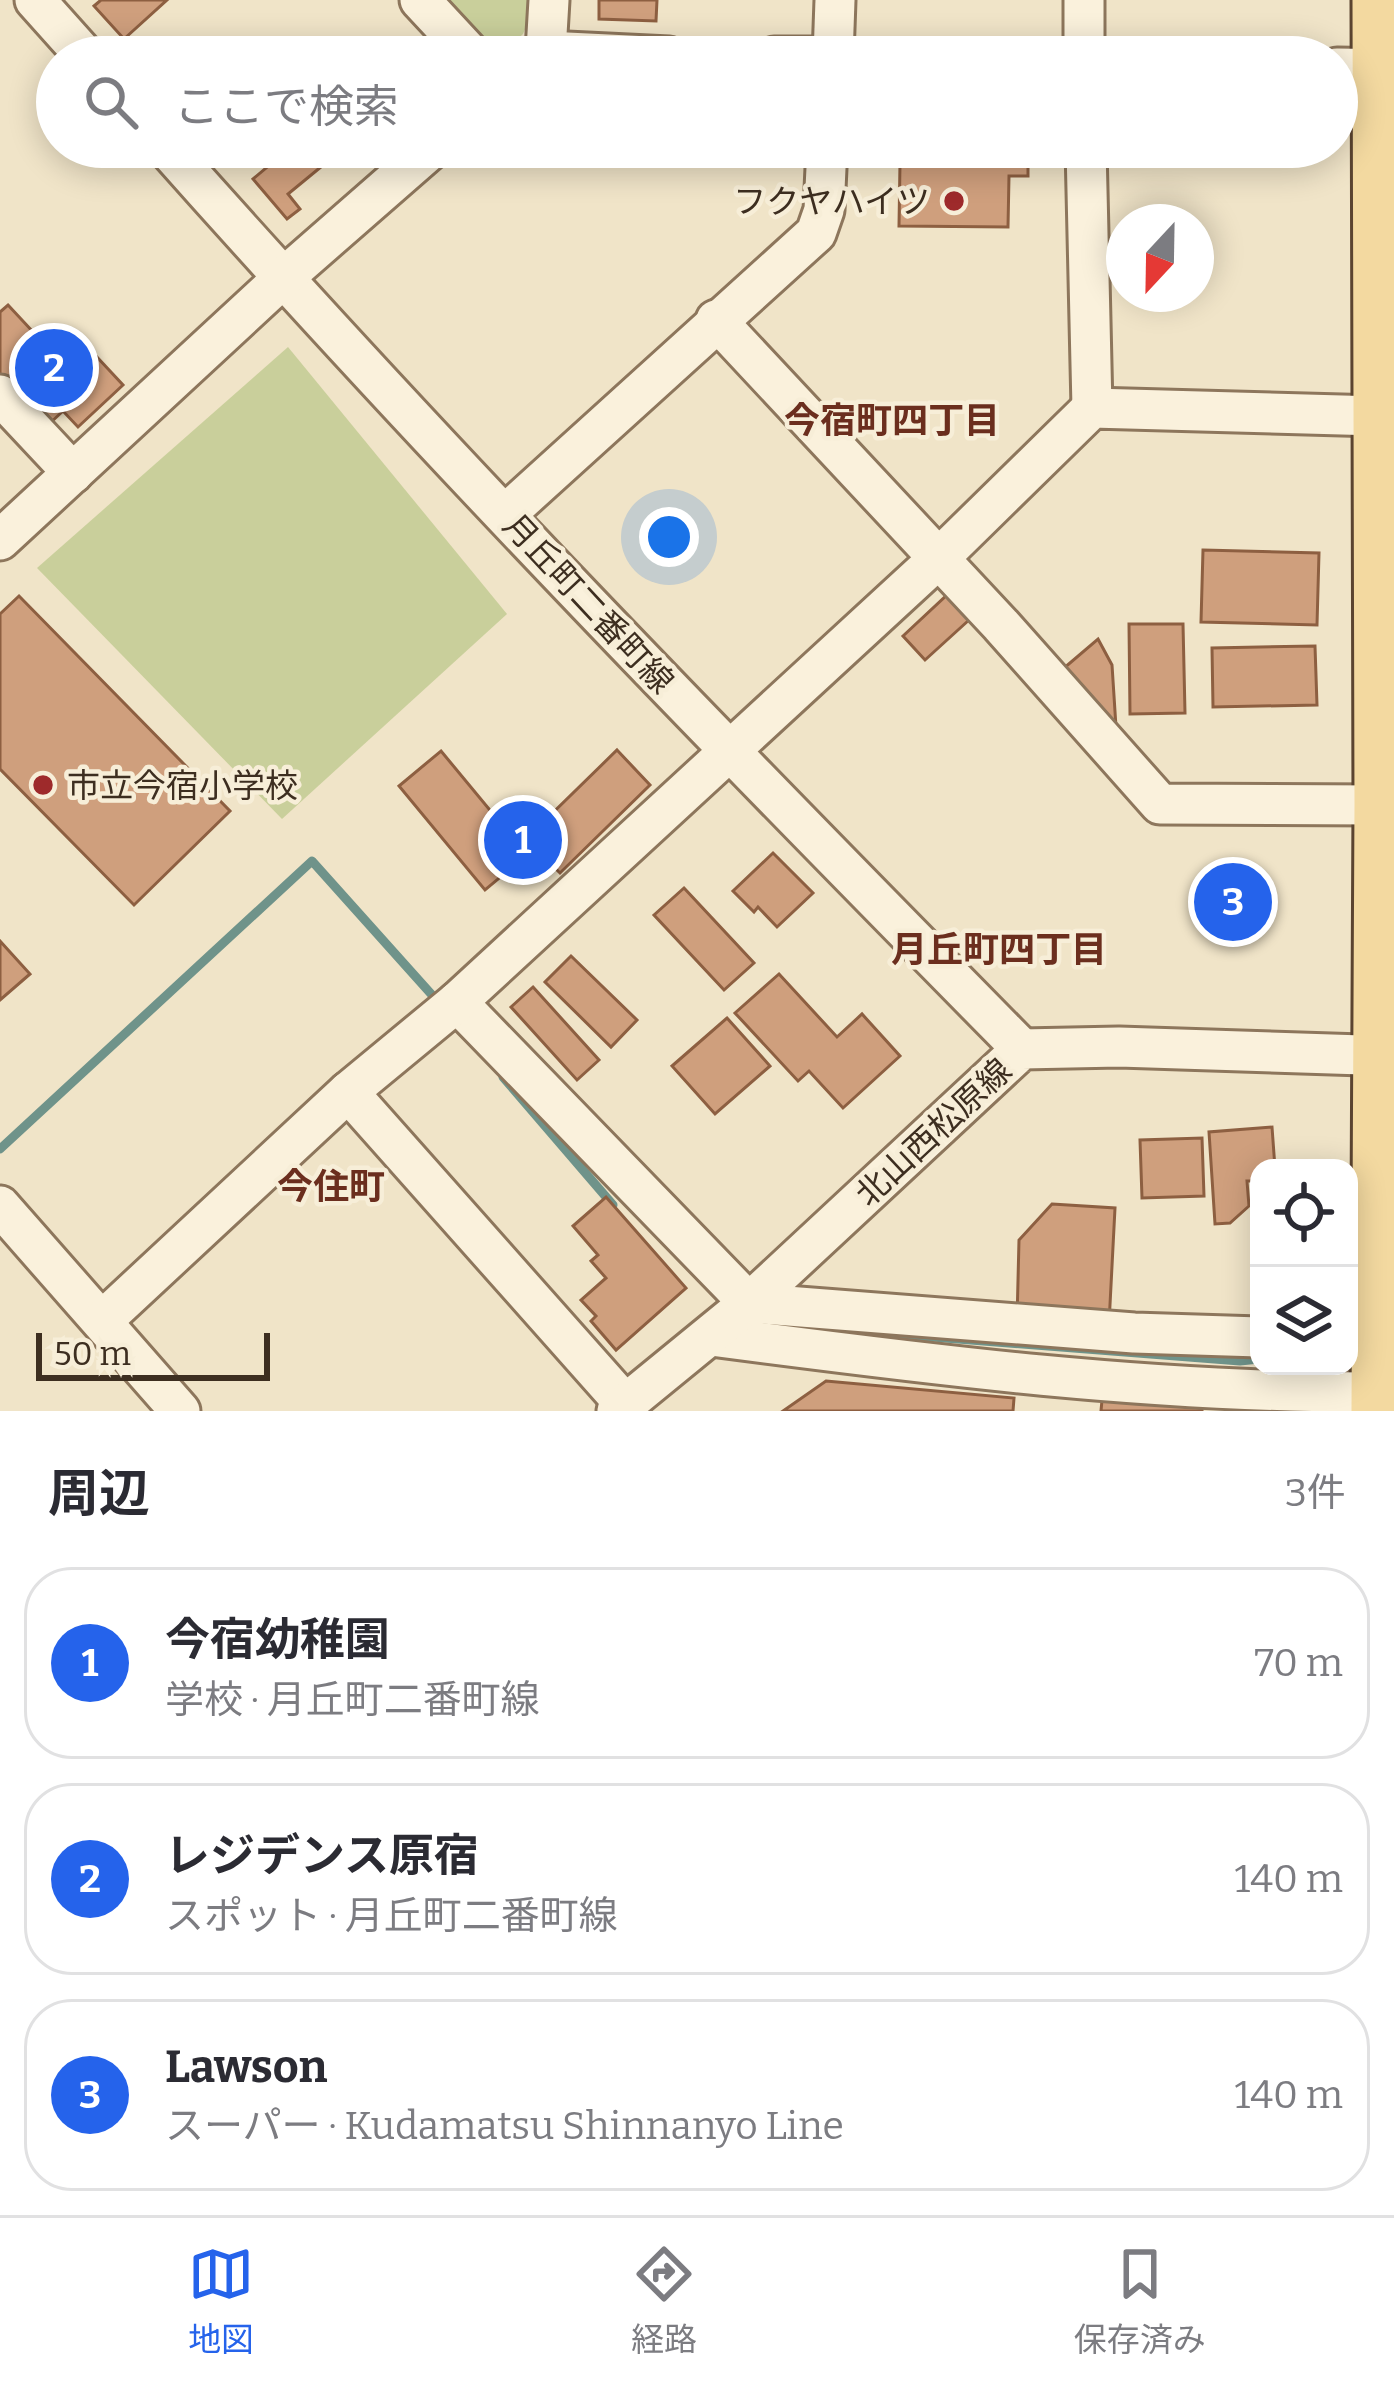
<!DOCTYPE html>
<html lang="ja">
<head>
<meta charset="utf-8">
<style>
	:root { --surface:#fff; --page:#f2f2f3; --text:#2b2b33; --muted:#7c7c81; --line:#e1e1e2; --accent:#2563eb }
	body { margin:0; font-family:Bitter,"Noto Sans JP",serif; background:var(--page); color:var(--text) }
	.controls { position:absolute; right:36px; bottom:36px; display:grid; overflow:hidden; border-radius:24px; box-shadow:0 6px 30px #0003 }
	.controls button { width:108px; height:108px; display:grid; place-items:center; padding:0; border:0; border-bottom:3px solid var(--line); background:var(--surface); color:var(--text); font:60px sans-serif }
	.compass { position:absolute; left:1106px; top:204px; width:108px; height:108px; border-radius:50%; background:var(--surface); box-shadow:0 6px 30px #0003; rotate:202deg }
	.scale { position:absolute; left:36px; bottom:30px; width:234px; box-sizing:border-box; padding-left:12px; border:6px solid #3d2e20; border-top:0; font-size:33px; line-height:42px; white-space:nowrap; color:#3d2e20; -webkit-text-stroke:9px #f7eed8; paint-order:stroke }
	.you { position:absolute; left:669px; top:537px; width:42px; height:42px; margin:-30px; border:9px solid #fff; border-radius:50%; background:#1a73e8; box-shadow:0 0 0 18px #1a73e833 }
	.badge { display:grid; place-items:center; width:78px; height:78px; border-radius:50%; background:var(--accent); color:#fff; font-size:39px; font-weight:700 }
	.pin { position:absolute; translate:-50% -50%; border:6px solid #fff; box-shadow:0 3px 12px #0006 }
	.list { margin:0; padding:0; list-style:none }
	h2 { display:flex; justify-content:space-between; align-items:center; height:156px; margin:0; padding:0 48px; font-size:51px }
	h2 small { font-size:39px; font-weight:400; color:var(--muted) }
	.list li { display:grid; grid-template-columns:78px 1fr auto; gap:36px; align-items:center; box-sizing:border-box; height:192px; margin:0 24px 24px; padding:0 24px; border:3px solid var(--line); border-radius:48px }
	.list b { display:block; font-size:45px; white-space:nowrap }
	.list p { margin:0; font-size:39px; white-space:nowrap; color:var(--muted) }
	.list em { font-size:39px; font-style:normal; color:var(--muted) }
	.icon { flex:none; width:66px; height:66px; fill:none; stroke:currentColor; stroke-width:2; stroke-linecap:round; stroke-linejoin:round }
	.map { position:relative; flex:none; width:1394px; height:1411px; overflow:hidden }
	.search { position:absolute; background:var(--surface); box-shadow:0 6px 30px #0003; left:36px; right:36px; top:36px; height:132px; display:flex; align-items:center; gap:30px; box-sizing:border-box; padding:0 42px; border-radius:66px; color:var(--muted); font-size:45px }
	.sheet { height:804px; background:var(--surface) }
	nav { display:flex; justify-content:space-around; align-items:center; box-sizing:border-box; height:168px; border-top:3px solid var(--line); background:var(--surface); font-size:33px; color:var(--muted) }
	nav a { display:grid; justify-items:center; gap:6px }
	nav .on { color:var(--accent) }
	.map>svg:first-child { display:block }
	.green { fill:#c9cf9b }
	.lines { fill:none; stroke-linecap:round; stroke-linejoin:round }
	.stream { stroke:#6f938a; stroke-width:9 }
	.building { fill:#cf9f7d; stroke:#8d5f41; stroke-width:3 }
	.minor-casing { stroke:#8d765c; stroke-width:45 }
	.major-casing { stroke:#5b4430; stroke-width:57 }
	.minor { stroke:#faf1dc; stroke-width:39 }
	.major { stroke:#f3d9a0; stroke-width:51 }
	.poi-dot { fill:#9e2a2b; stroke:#f7eed8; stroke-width:4.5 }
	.labels { text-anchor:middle; stroke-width:9; stroke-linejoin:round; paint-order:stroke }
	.poi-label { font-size:33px; fill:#3d2e20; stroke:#f7eed8; text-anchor:end }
	.street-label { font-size:33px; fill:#3d2e20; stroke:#f7eed8 }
	.neighbourhood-label { font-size:36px; font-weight:bold; fill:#6b2e1e; stroke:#f7eed8 }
</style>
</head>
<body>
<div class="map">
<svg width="1394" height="1411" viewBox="0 0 1394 1411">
	<rect width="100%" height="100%" fill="#f0e4c8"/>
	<g class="green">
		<polygon points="438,0 538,0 523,34 499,57 489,57"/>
		<polygon points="288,347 507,614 282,819 37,568"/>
	</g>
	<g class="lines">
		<g class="stream">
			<polyline points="503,1077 613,1205"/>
			<polyline points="0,1149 312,861 441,1005"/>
			<polyline points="818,1328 1240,1361 1259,1359"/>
		</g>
	</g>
	<g class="building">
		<polygon points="101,0 167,0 124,39 94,6"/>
		<polygon points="599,0 657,0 656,21 599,19"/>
		<polygon points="291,147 324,147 333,157 288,194 300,209 287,219 253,179"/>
		<polygon points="856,147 1028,147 1028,176 1009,176 1008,227 899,226 900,163 856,163"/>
		<polygon points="8,305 61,362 83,342 123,385 78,427 63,411 48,425 0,374 0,312"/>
		<polygon points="1203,550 1319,553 1317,625 1201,622"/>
		<polygon points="947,595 969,620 925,660 903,636"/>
		<polygon points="19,596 230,811 134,905 0,769 0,614"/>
		<polygon points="1129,624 1183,624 1185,713 1130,714"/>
		<polygon points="1098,639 1112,665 1116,727 1050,680"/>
		<polygon points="1315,646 1317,705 1213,707 1212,648"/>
		<polygon points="617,750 650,785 560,873 526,839"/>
		<polygon points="441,751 527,855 485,890 399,786"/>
		<polygon points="773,853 813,893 777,927 758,907 754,912 733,891"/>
		<polygon points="684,888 754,963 724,990 654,915"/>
		<polygon points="0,941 30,974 0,1000"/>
		<polygon points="571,956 637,1020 611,1047 545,982"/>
		<polygon points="779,974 837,1037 862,1014 900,1056 843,1108 809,1071 798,1081 735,1013"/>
		<polygon points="533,987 599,1060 577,1080 511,1007"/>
		<polygon points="727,1018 770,1066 715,1114 672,1066"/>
		<polygon points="1272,1127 1275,1168 1259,1168 1259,1181 1247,1181 1249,1206 1230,1223 1215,1224 1209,1132"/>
		<polygon points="1202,1138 1204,1196 1142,1198 1140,1140"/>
		<polygon points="606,1197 686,1288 616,1350 591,1321 596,1316 581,1300 606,1278 591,1261 598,1255 573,1226"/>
		<polygon points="1052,1204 1115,1208 1109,1324 1017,1321 1019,1240"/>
		<polygon points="826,1381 1014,1398 1013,1411 783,1411"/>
		<polygon points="1102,1400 1202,1408 1202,1411 1101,1411"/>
	</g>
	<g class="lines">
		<g class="minor-casing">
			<g id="minor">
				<polyline points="35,0 86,57"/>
				<polyline points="420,0 473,57"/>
				<polyline points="546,51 669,57"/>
				<polyline points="539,57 546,51 549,0"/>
				<polyline points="774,57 846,57"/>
				<polyline points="833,57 835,0"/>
				<polyline points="1084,57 1084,0"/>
				<polyline points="1337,68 1394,69"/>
				<path d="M 166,147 C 441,457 731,754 1022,1049"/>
				<polyline points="1086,147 1092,408"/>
				<polyline points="716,320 1001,625 1160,804 1380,805"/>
				<polyline points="0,395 73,473"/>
				<polyline points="506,514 816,233 824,210 827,147"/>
				<polyline points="0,540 282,279 433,147"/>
				<polyline points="457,1002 749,1303 1134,1333 1259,1337"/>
				<polyline points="348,1092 625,1404"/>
				<polyline points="0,1206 180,1411"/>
				<polyline points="102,1321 348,1092 457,1002 939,558 1092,408 1378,416"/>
				<path d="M 711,1336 C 932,1365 1153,1393 1376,1392"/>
				<polyline points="617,1411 749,1303 1022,1049 1119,1047 1394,1056"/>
			</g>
		</g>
		<g class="major-casing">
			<polyline id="major" points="1377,1411 1380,805 1378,0"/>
		</g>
		<use href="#minor" class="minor"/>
		<use href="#major" class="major"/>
	</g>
	<g class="poi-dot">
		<circle cx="954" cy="201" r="12"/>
		<circle cx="43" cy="785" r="12"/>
	</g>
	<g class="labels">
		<g class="poi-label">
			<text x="930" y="213">フクヤハイツ</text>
			<text x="67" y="797" text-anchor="start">市立今宿小学校</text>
		</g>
		<g class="street-label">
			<text transform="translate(589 603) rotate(47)" y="12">月丘町二番町線</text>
			<text transform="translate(933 1132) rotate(-43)" y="12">北山西松原線</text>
		</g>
		<g class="neighbourhood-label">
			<text x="892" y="433">今宿町四丁目</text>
			<text x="999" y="962">月丘町四丁目</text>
			<text x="331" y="1199">今住町</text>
		</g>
	</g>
</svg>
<div class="controls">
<button><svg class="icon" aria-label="locate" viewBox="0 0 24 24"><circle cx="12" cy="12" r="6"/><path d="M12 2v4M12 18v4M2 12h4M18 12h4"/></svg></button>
<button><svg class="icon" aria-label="layers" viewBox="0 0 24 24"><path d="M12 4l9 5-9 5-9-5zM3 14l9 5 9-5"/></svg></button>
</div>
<svg class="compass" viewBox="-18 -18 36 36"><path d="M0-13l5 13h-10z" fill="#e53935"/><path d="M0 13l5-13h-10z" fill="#7c7c81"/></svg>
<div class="scale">50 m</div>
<div class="you"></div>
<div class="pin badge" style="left:523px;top:840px">1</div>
<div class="pin badge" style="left:54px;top:368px">2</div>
<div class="pin badge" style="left:1233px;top:902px">3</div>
<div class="search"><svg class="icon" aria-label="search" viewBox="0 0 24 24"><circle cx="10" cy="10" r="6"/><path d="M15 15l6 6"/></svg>ここで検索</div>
</div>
<section class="sheet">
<h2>周辺<small>3件</small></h2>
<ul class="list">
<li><span class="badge">1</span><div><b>今宿幼稚園</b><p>学校 · 月丘町二番町線</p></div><em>70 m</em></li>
<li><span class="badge">2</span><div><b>レジデンス原宿</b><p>スポット · 月丘町二番町線</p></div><em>140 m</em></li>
<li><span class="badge">3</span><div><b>Lawson</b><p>スーパー · Kudamatsu Shinnanyo Line</p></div><em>140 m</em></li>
</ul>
</section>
<nav>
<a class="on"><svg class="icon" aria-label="map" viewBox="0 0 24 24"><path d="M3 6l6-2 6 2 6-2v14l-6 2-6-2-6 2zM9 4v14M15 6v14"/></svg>地図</a>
<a><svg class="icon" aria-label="directions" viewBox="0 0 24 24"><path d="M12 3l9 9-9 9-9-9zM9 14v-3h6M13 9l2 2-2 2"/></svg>経路</a>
<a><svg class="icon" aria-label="saved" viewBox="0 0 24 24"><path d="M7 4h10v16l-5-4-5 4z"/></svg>保存済み</a>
</nav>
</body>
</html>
